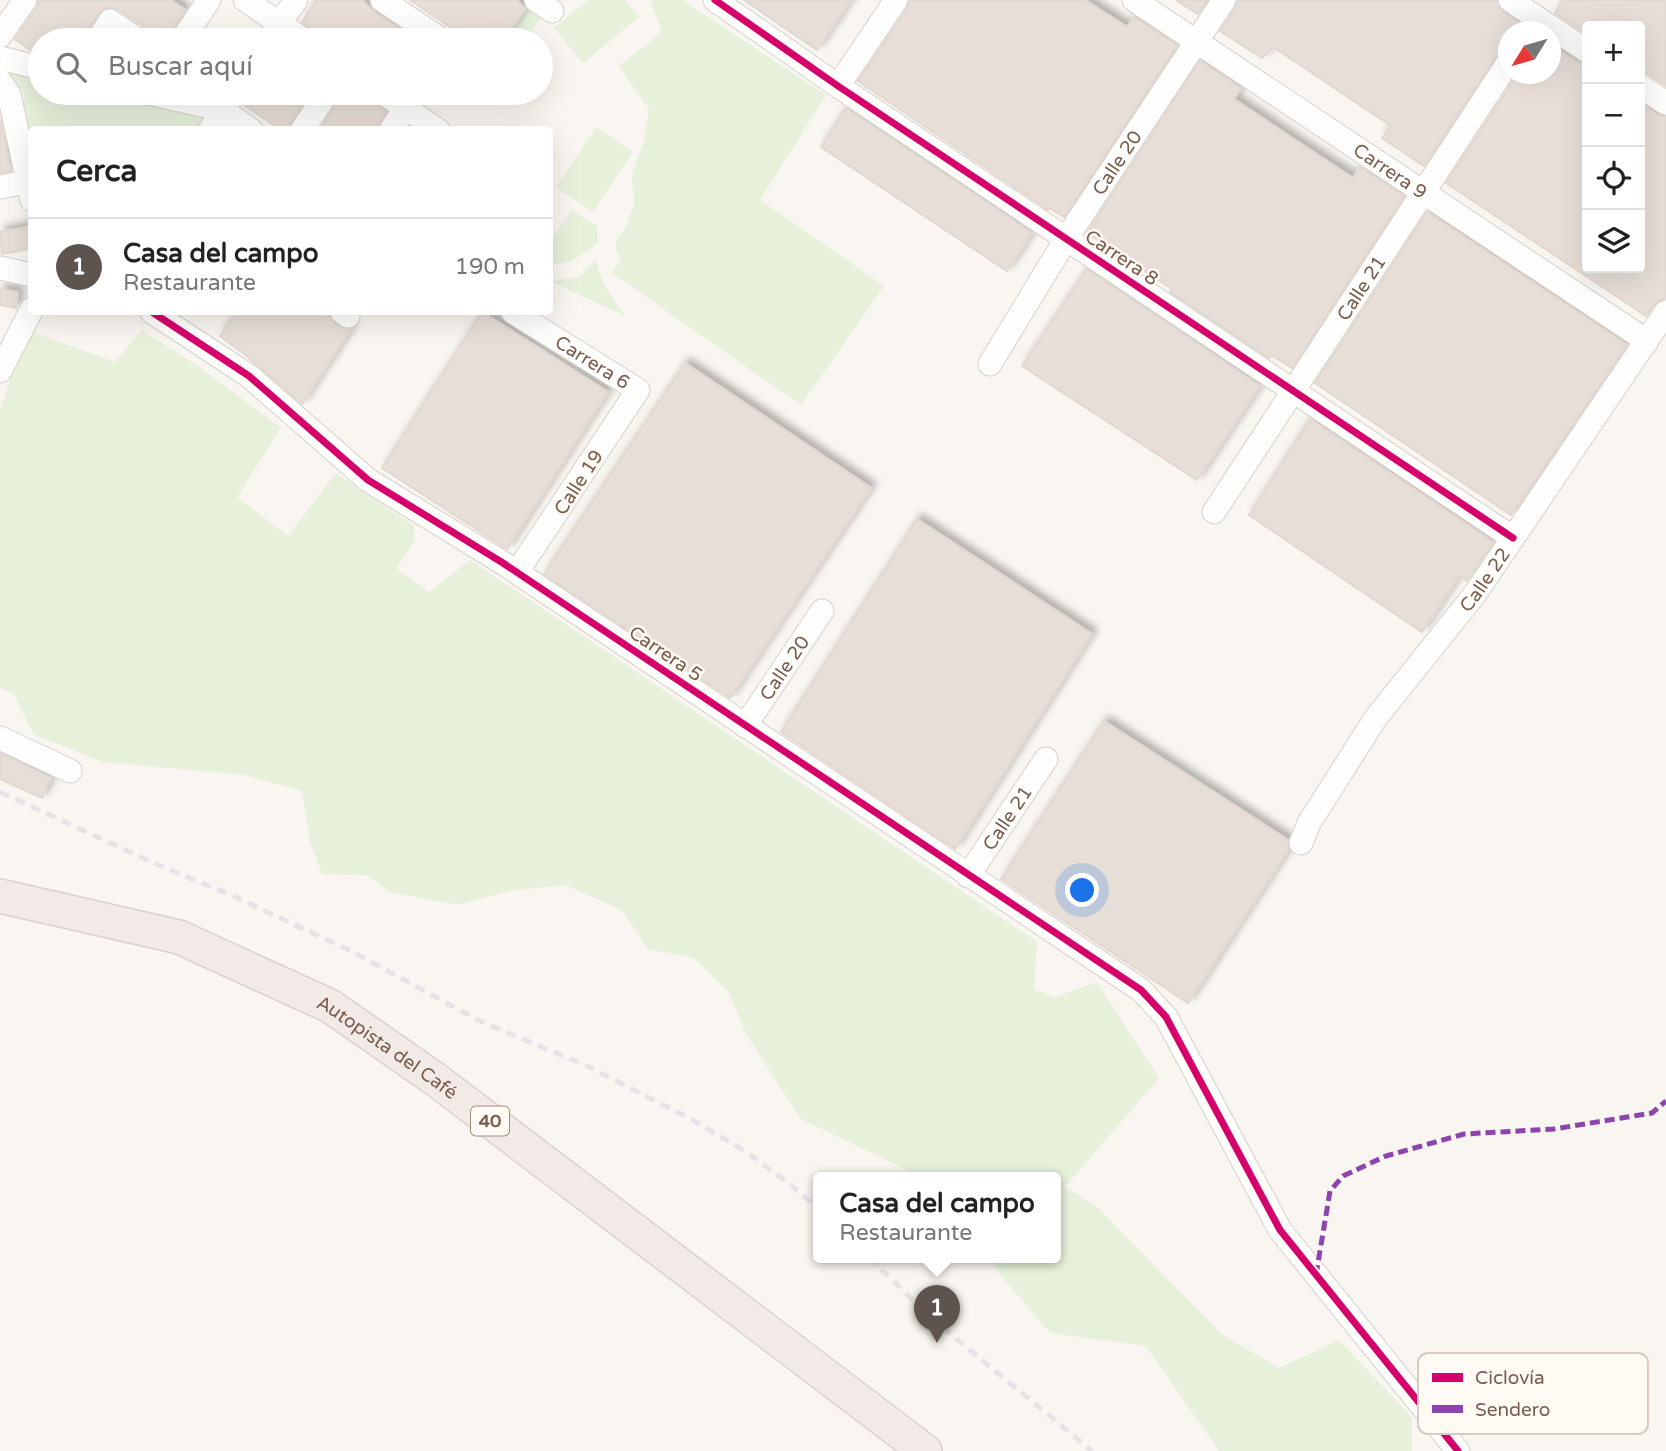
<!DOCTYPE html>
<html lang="es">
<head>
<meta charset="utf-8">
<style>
	:root { --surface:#fff; --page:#f2f2f2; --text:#222; --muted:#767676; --line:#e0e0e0; --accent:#5d544f }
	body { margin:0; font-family:"Varela Round",sans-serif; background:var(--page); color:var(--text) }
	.controls { position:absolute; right:21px; top:21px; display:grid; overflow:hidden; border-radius:7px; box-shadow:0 7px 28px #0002 }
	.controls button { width:63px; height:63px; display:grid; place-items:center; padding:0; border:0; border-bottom:2px solid var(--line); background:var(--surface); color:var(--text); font:35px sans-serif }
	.compass { position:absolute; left:1498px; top:21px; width:63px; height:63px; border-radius:50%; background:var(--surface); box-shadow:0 7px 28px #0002; rotate:233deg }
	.you { position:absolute; left:1083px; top:891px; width:24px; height:24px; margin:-18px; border:5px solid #fff; border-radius:50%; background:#1a73e8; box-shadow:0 0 0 10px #1a73e833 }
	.badge { display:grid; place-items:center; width:46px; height:46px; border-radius:50%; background:var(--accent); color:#fff; font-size:23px; font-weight:700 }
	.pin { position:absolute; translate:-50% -58px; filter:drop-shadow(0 2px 4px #0008) }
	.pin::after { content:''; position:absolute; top:37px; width:24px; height:21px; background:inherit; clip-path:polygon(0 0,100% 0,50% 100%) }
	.popup { position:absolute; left:813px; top:1172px; width:248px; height:91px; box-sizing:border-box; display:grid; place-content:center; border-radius:7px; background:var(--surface); filter:drop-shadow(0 2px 5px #0005); font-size:23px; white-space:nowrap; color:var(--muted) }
	.popup b { font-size:26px; color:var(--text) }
	.popup::after { content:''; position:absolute; left:50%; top:100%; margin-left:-14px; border:14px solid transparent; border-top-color:var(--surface) }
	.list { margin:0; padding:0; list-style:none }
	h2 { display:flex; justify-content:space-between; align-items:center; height:91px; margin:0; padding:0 28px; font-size:30px }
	h2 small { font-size:23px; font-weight:400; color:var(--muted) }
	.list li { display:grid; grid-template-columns:46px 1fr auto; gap:21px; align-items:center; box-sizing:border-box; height:98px; padding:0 28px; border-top:2px solid var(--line) }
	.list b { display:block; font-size:26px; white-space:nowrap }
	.list p { margin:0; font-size:23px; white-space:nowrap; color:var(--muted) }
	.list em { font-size:23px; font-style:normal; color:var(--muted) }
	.icon { flex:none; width:38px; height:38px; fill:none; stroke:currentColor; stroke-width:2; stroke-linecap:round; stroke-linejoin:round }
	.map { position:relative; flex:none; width:1666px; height:1451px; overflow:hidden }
	.search { position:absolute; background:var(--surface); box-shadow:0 7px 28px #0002; left:28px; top:28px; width:525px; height:77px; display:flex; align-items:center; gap:18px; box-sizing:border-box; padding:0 24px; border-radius:38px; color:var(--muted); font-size:26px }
	.panel { position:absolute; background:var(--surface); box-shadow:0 7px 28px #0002; left:28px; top:126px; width:525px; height:189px; border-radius:7px }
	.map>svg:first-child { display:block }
	.green { fill:#e7f0db }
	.building { fill:#e6ded7; stroke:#e2d8d2; stroke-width:2; filter:url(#shadow) }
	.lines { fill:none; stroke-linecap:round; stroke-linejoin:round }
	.minor-casing { stroke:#d7d1cb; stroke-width:25 }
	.highway-casing { stroke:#dad1cc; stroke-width:36 }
	.minor { stroke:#fefefd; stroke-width:23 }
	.highway { stroke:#f2eae7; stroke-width:33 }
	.rail { stroke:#e6e3e7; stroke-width:5; stroke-dasharray:10 7; stroke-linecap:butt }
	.quiet { stroke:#8e44ad; stroke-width:5; stroke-dasharray:10 5; stroke-linecap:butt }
	.cycleway-casing { stroke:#fffaf3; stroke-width:11 }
	.cycleway { stroke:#d6006c; stroke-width:7 }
	.labels { text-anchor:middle; stroke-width:5; stroke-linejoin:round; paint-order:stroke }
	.shield { fill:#fffaf3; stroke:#a28b7f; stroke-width:2 }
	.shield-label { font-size:18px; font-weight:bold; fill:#7a5c4d }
	.street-label { font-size:19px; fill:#7a5c4d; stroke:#fffaf3 }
	.key { fill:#fffaf3; stroke:#d7cbc1; stroke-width:2 }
	.key-label { font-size:19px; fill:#7a5c4d }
</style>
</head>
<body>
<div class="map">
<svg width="1666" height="1451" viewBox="0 0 1666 1451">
	<defs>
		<filter id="shadow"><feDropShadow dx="5" dy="-5" stdDeviation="3.5" flood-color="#0004"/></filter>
	</defs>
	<rect width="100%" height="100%" fill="#f9f5f0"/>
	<g class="green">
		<polygon points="588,0 625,0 639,17 583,63 554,28"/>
		<polygon points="650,0 682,0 826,95 760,200 884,286 801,405 612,273 621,259 616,251 616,241 625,229 634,204 632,174 644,141 649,109 619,66 662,32"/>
		<polygon points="527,7 541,17 526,40 515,40 507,35"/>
		<polygon points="10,69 40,76 40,93 112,93 210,115 201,129 32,130 31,141 29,142 16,103 25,101 22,88 13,89"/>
		<polygon points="596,127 633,152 593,212 556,187"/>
		<polygon points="572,210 597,226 598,243 572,261 550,265 550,242"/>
		<path d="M 596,259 C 598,279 614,301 627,317 L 550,281 L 579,277 Z"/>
		<polygon points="27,330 115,362 142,330 198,366 281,428 237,497 288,536 336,473 414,526 415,541 396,568 429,592 470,560 1037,942 1034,988 1053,998 1097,982 1159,1078 1065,1187 1095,1205 1223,1335 1279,1368 1339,1340 1412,1417 1412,1451 1219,1451 1146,1346 1050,1333 996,1270 992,1257 1056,1257 1056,1177 922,1177 801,1119 746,1034 729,993 694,958 648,949 623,911 566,885 512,890 458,905 389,892 368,875 322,874 310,842 302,791 246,775 103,762 33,734 14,694 0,688 0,410"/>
	</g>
	<g class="building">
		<polygon points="39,0 171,0 185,10 170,32 168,40 147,40 147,31 142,25 117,9 104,8 98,14 86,33 84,40 40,40 40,54 33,52 15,39 37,8"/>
		<polygon points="317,0 362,0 374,12 417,40 318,40 316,33 302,22"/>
		<polygon points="410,0 517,0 525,9 507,35 500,30 493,40 469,40"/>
		<polygon points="744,0 851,0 817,50"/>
		<polygon points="910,0 1085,0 1127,27 1134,17 1177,45 1064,217 1049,208 1048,210 858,81 908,8"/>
		<polygon points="1176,0 1207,0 1198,14"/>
		<polygon points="1238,0 1496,0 1502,11 1521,24 1517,32 1508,32 1508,44 1496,55 1424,166 1382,138 1391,126 1303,67 1273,47 1262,58 1220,31 1236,8"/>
		<polygon points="1563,0 1666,0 1666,86 1648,74 1640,72 1640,26 1587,26 1587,34 1555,13"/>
		<polygon points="1550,44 1579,63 1587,65 1587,268 1640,268 1640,103 1658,115 1666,117 1666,297 1655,304 1646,316 1446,183 1518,74 1554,74 1550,71"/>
		<polygon points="1200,61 1241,88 1234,99 1289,136 1353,178 1360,167 1404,196 1292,368 1271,355 1269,358 1170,292 1172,289 1087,233"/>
		<polygon points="252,93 310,93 290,122 288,130 281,130 244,105"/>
		<polygon points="341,93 369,93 375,104 386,112 377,130 319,130 339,101"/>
		<polygon points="846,108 1032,233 1007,271 821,147"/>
		<polygon points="0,119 11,171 0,173"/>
		<polygon points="1427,212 1627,345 1511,515 1315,383"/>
		<polygon points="32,226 32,248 2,254 0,232"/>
		<polygon points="1087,269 1260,386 1197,480 1022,366"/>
		<polygon points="0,289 18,292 16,308 0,305"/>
		<polygon points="236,312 328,312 334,324 341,328 351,329 302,404 248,357 220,336"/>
		<polygon points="482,312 608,392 507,549 382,468"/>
		<polygon points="685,363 871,488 730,698 544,574"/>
		<polygon points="1310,419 1493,542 1467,581 1459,576 1422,632 1249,515"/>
		<polygon points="917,519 1092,634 955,849 781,732"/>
		<polygon points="1104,721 1288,840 1289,849 1188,1003 1001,879"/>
		<polygon points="0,753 51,778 42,798 0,779"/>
	</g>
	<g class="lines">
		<g class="minor-casing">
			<g id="minor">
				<polyline points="245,0 304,40"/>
				<polyline points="382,0 442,40"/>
				<polyline points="536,0 552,11"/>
				<polyline points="715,0 838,86 1513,538"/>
				<path id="s1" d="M 1134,0 L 1647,341"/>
				<polyline points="1510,0 1587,51"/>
				<polyline points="0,36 25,0"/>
				<polyline points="98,40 110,21 134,37"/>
				<polyline points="182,40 209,0"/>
				<polyline points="268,40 296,0"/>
				<polyline points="0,58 40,68"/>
				<polyline points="0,81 9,94 32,200"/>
				<polyline points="838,86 896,0"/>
				<polyline points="1640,86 1666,103"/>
				<polyline points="149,93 223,110 251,130"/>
				<polyline points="383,93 438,130"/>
				<polyline points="210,130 234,93"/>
				<polyline points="302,130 327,93"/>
				<polyline points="391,130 405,108"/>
				<polyline points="0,187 27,182"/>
				<polyline points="0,268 32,275"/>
				<polyline points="152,312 249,376 368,480 503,563 1141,990 1166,1017 1280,1230 1458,1451"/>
				<polyline points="342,312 348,316"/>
				<path id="s2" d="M 513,312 L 638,390 L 517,572"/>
				<path id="s3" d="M 990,364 L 1066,239 L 1224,0"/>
				<polyline points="0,371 32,309"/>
				<path id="s4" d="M 1214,512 L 1508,63"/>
				<path id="s5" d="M 745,726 L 822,611"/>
				<polyline points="0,738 70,771"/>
				<path id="s6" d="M 1301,843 L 1309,823 L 1375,719 L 1475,594 L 1666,312"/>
				<path id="s7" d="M 968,876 L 1046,759"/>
			</g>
		</g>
		<g class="highway-casing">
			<g id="highway">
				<path id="s8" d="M 0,896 L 179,937 L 330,1006 L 435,1079 L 925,1451"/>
			</g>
		</g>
		<use href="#minor" class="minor"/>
		<use href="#highway" class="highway"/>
		<g class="rail">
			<polyline points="0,792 158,865 233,896 351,951 480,1021 587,1066 691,1119 745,1151 791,1185 818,1209"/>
			<polyline points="869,1257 930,1317 1092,1451"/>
		</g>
		<polyline class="quiet" points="1316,1275 1330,1191 1343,1176 1386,1156 1464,1134 1554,1129 1652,1113 1666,1101"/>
		<g class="cycleway-casing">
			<g id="cycleway">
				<polyline points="715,0 838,86 1513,538"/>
				<polyline points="152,312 249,376 368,480 503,563 1141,990 1166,1017 1280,1230 1458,1451"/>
			</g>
		</g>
		<use href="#cycleway" class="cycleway"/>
	</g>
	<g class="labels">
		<rect class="shield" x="471" y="1106.5" width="38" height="29" rx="5"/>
		<g class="shield-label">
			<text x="490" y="1127">40</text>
		</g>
		<g class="street-label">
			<text dy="7" stroke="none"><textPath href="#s3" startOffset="238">Calle 20</textPath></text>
			<text dy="7" stroke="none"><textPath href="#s1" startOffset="308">Carrera 9</textPath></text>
			<text transform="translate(1122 257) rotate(34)" y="7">Carrera 8</text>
			<text dy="7" stroke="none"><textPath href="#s4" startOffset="268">Calle 21</textPath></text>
			<text dy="7" stroke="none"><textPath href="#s2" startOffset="94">Carrera 6</textPath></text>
			<text transform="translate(578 482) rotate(-57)" y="7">Calle 19</text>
			<text dy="7" stroke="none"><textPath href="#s6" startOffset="322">Calle 22</textPath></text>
			<text transform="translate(666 653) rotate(34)" y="7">Carrera 5</text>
			<text dy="7" stroke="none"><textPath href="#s5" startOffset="70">Calle 20</textPath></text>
			<text dy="7" stroke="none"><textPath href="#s7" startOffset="70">Calle 21</textPath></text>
			<text dy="7" stroke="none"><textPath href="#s8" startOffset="420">Autopista del Café</textPath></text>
		</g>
	</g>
	<rect x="1418" y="1353" width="230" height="81" rx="10" class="key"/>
	<rect x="1432" y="1373" width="31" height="9" fill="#d6006c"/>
	<rect x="1432" y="1405" width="31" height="8" fill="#8e44ad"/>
	<g class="key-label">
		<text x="1475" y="1384">Ciclovía</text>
		<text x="1475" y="1416">Sendero</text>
	</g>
</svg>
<div class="controls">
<button>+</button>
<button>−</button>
<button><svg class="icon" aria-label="locate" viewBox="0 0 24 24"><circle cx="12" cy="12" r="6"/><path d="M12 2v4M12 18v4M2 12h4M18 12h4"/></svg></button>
<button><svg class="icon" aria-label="layers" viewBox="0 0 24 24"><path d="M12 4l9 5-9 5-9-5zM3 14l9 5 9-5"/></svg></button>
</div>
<svg class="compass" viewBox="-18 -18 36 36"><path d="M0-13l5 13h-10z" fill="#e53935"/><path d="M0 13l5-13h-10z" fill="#767676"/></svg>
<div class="you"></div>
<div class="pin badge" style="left:937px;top:1343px">1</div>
<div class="popup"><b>Casa del campo</b>Restaurante</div>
<div class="search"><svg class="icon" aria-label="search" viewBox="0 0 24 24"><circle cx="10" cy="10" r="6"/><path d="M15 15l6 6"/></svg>Buscar aquí</div>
<section class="panel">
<h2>Cerca<small></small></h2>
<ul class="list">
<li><span class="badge">1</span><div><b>Casa del campo</b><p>Restaurante</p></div><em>190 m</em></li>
</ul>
</section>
</div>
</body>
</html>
